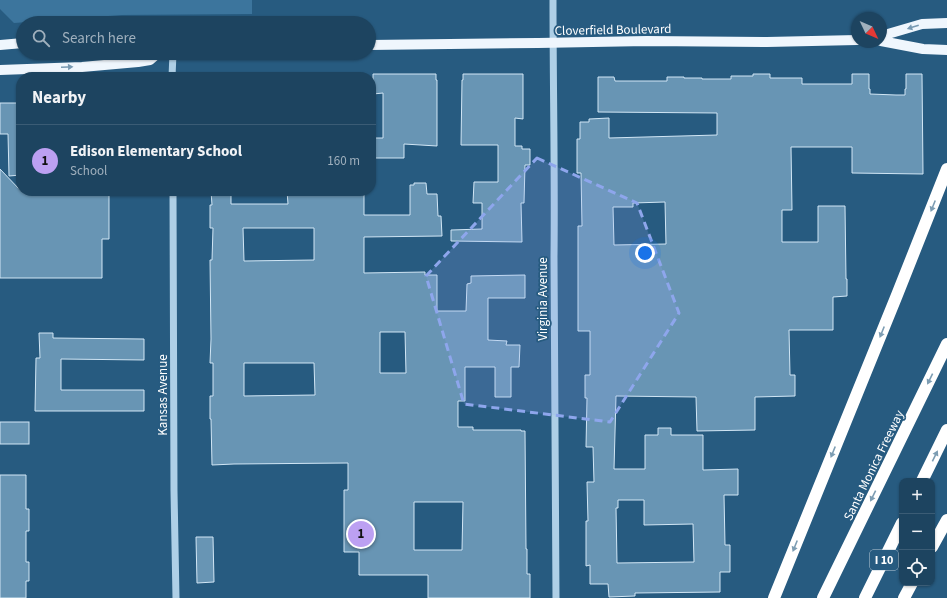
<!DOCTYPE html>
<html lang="en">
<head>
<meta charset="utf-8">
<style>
	:root { --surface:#1d4460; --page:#254b66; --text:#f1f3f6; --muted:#a0b0bd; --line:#3b5c75; --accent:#bca0f2 }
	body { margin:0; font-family:"Source Sans 3",sans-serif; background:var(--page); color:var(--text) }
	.controls { position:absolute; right:12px; bottom:12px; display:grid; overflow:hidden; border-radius:8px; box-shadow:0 1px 3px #0004 }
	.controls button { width:36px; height:36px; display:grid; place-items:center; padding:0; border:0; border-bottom:1px solid var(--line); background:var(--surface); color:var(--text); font:20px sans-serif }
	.compass { position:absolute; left:851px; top:12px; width:36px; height:36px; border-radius:50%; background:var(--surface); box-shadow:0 1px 3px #0004; rotate:134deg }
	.you { position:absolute; left:645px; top:253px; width:14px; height:14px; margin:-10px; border:3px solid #fff; border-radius:50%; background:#1a73e8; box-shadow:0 0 0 6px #1a73e833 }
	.badge { display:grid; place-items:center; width:26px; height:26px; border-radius:50%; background:var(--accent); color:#111; font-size:13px; font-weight:700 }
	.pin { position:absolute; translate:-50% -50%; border:2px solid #fff; box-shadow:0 1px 4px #0006 }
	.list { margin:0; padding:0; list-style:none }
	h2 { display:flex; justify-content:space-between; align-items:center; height:52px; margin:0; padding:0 16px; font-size:17px }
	h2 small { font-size:13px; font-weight:400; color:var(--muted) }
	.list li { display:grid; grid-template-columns:26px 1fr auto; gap:12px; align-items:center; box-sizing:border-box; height:72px; padding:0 16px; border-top:1px solid var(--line) }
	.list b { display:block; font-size:15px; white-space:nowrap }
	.list p { margin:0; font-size:13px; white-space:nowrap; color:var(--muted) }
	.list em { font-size:13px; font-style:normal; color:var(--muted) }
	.icon { flex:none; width:22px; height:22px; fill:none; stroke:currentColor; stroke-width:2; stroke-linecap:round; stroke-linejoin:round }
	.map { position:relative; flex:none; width:947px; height:598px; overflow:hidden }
	.search { position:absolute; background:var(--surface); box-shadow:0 1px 3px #0004; left:16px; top:16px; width:360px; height:44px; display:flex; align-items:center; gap:10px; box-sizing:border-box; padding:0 14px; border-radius:22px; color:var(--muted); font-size:15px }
	.panel { position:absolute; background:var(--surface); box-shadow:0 1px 3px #0004; left:16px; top:72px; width:360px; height:124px; border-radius:16px }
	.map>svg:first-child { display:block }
	.green { fill:#3c759d }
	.building { fill:#6895b4; stroke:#d1e6f5; fill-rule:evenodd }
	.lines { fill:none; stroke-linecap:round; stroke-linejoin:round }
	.minor { stroke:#aecfe6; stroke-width:7 }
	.major { stroke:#eff6fd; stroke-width:10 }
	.highway { stroke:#fff; stroke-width:12 }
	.oneway { fill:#7799b2 }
	.oneway2 { fill:#7d9db3 }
	.marked { fill:#8ea6ec; fill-opacity:0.2; stroke:#8ea6ec; stroke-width:3; stroke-dasharray:8 5; stroke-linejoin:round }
	.labels { text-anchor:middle; stroke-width:3.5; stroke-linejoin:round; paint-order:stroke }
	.shield { fill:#275b80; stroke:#beced9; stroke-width:1 }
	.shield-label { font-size:12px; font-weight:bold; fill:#fff }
	.street-label { font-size:13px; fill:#fff; stroke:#275b80 }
</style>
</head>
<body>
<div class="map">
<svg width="947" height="598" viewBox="0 0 947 598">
	<rect width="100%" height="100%" fill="#275b80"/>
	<polygon class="green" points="0,0 252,0 252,14 122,15 14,23 0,9"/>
	<g class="building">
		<polygon points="373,74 436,74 436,80 437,80 437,146 404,144 404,158 373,158 373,138 383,138 383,93 373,94"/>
		<polygon points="463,74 523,74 523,119 515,118 515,146 522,146 522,149 530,149 530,165 525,165 524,203 521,203 522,242 451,241 451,230 482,229 482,203 473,203 474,182 498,182 498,145 461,145 462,80 463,80"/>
		<path d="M 753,74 L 770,74 L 770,78 L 802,78 L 802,84 L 852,84 L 852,74 L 869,74 L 869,89 L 870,89 L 870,94 L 896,95 L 905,95 L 905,89 L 906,89 L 906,74 L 922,74 L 923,174 L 852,173 L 852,147 L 791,147 L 792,210 L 782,210 L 782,242 L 818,242 L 818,206 L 845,206 L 846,279 L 847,279 L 847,296 L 833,297 L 833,330 L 789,330 L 790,375 L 795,375 L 795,396 L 755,397 L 755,430 L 697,431 L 696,397 L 616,396 L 614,469 L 645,469 L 645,435 L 658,435 L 658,428 L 671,428 L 671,435 L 703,435 L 703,470 L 738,469 L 738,495 L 724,495 L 725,545 L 730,545 L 730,572 L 720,572 L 720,592 L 635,593 L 635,596 L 609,597 L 608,584 L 590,584 L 590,565 L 586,566 L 586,521 L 588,521 L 587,482 L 594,482 L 593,447 L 586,447 L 587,398 L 585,398 L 585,375 L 590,375 L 590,331 L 578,331 L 578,226 L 582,226 L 581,173 L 577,173 L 577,139 L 580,139 L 580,122 L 589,122 L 589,119 L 609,118 L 609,138 L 717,135 L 717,113 L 598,112 L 598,77 L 614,77 L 615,81 L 667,81 L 667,77 L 684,77 L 684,78 L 702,78 L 702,79 L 731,79 L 731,76 L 753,76 ZM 665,202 L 666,244 L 614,245 L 613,207 L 633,207 L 633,203 ZM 618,500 L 644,500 L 644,525 L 693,524 L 694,562 L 617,563 L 616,508 L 618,508 Z"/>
		<polygon points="0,103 21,103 21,175 9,176 8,134 0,134"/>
		<polygon points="0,169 21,191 109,191 109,239 102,239 102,278 0,278"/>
		<path d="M 414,183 L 426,183 L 427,194 L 437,194 L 438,216 L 441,216 L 442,236 L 364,237 L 364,273 L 425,272 L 425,275 L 437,275 L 437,311 L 466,311 L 467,284 L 471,283 L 471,276 L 525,275 L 525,298 L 488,298 L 488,340 L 507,341 L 506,345 L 520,345 L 519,367 L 511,367 L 511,397 L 495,397 L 495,367 L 465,367 L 465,401 L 458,401 L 458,427 L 473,427 L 473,430 L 521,430 L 521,431 L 525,431 L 526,549 L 527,549 L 527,574 L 530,574 L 530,598 L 428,598 L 428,575 L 359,575 L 359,552 L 344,552 L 344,490 L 348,490 L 348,463 L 234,464 L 212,465 L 211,419 L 210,419 L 210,396 L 213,396 L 213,363 L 210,363 L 211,339 L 210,260 L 212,260 L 213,228 L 210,228 L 210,205 L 212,205 L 211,191 L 231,191 L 231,204 L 288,204 L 287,191 L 364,191 L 364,215 L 410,215 L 410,185 L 414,185 ZM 243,228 L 314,228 L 314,260 L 244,261 ZM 380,332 L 405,332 L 406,373 L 380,373 ZM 244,363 L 314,363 L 315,395 L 244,396 ZM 414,502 L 463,502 L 462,550 L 414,550 Z"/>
		<polygon points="39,333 53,333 53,338 144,339 144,360 61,359 61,390 144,390 144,411 35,411 36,358 40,358"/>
		<rect x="0" y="422" width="29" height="22"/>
		<polygon points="0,475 26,475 26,509 29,509 29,531 26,531 26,562 29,562 29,581 26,581 26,598 0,598"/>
		<polygon points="196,537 213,537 214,582 197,583"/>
	</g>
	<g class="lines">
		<g class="minor">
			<path d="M 553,0 C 553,86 555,172 554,257 L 556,598"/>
			<polyline points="172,77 173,53"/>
			<polyline points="173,191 174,491 176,598"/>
		</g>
		<g class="major">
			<polyline points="881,36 922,24 947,23"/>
			<polyline points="881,41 923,49 947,50"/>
			<polyline points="0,45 23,43"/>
			<polyline points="369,45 538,43 647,41 767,42 857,40"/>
			<polyline points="0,70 82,67 138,62 150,60 158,53"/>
		</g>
		<g class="highway">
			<polyline points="922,481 947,430"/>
			<polyline points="932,547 947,520"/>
			<polyline points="774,598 897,295 947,169"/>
			<polyline points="823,598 947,344"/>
			<polyline points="865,598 902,523"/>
			<polyline points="904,598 912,583"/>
		</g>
	</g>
	<defs><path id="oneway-solid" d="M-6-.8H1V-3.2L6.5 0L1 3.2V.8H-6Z"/></defs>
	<g class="oneway">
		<use href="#oneway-solid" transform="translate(913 27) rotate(163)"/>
		<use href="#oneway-solid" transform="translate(67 67) rotate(-3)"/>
	</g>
	<g class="oneway2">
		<use href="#oneway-solid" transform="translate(933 206) rotate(112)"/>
		<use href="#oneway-solid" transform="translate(882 332) rotate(112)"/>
		<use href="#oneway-solid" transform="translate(930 379) rotate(116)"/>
		<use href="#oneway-solid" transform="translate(833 452) rotate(112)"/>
		<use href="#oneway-solid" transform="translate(935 456) rotate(-64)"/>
		<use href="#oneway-solid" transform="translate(873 496) rotate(116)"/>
		<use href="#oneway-solid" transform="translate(795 546) rotate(112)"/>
	</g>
	<path class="marked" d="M 537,158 L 637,203 L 679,313 L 610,422 L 464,404 L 426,276 Z"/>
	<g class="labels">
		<rect class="shield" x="870" y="550" width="28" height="20" rx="3"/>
		<g class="shield-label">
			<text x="884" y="564">I 10</text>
		</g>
		<g class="street-label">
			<text transform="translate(613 29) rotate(-1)" y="5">Cloverfield Boulevard</text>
			<text transform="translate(542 299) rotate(-90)" y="5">Virginia Avenue</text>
			<text transform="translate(162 395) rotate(-90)" y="5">Kansas Avenue</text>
			<text transform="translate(873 465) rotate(-64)" y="5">Santa Monica Freeway</text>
		</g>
	</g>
</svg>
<div class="controls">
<button>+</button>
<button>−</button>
<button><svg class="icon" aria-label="locate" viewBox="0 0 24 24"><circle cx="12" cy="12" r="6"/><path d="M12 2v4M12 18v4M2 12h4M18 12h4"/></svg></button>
</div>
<svg class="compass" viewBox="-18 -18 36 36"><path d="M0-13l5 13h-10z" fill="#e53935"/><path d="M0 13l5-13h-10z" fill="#a0b0bd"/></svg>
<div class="you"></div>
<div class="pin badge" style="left:361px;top:534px">1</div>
<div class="search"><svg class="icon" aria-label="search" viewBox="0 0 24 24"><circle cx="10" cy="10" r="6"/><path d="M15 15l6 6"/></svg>Search here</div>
<section class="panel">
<h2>Nearby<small></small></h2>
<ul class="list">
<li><span class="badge">1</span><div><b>Edison Elementary School</b><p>School</p></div><em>160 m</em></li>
</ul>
</section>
</div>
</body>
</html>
